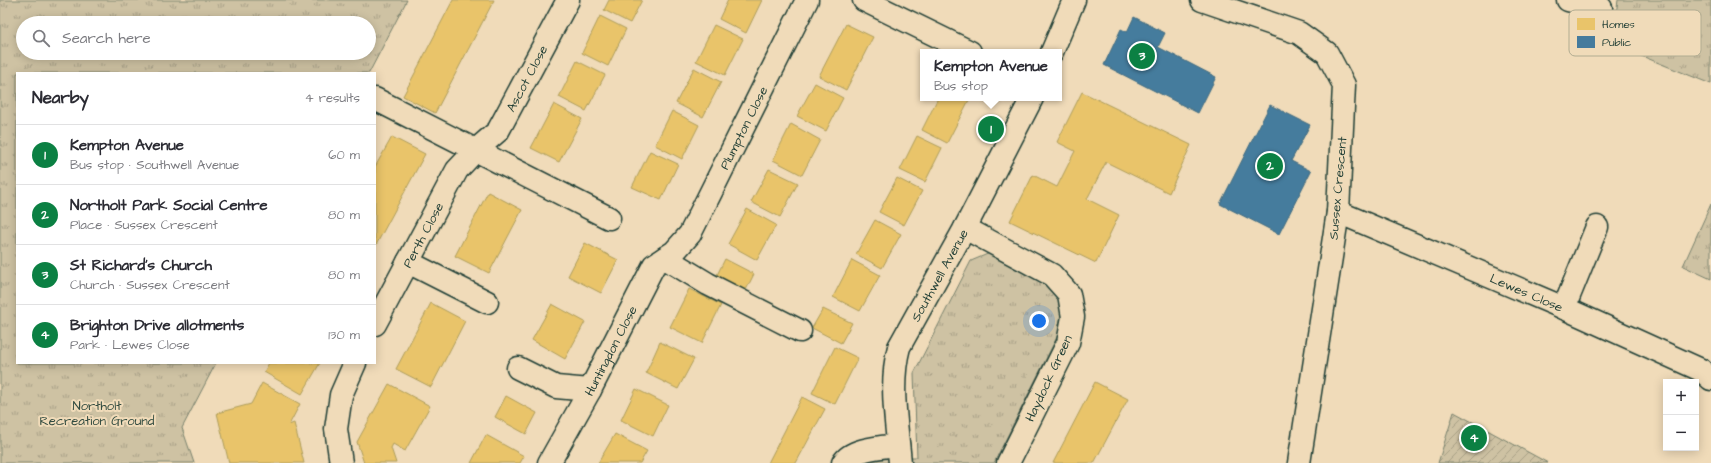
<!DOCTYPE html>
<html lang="en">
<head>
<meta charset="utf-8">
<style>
	:root { --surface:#fff; --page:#f7f7f7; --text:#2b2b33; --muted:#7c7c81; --line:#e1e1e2; --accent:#0b8043 }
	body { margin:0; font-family:"Architects Daughter",sans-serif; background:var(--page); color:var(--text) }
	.controls { position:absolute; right:12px; bottom:12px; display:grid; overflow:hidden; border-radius:0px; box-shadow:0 2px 10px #0003 }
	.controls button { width:36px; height:36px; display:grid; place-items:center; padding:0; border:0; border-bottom:1px solid var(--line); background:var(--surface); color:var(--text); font:20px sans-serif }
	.you { position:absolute; left:1039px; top:321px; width:14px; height:14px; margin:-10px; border:3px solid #fff; border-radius:50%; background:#1a73e8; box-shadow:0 0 0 6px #1a73e833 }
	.badge { display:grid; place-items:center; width:26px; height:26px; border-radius:50%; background:var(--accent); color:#fff; font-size:13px; font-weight:700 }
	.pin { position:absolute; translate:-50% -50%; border:2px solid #fff; box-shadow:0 1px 4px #0006 }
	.popup { position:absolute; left:920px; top:49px; width:142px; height:52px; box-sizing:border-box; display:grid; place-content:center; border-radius:0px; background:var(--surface); filter:drop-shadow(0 1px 3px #0005); font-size:13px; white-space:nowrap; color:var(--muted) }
	.popup b { font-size:15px; color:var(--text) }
	.popup::after { content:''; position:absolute; left:50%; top:100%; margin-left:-8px; border:8px solid transparent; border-top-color:var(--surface) }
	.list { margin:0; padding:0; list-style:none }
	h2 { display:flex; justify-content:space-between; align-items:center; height:52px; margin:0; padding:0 16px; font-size:17px }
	h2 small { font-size:13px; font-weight:400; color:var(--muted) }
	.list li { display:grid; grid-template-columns:26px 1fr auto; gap:12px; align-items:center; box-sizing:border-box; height:60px; padding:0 16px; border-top:1px solid var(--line) }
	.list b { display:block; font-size:15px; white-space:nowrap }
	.list p { margin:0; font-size:13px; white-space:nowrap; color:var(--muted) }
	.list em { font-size:13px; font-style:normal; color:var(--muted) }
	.icon { flex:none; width:22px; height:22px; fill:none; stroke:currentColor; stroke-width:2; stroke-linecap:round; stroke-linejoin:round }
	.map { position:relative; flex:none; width:1711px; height:463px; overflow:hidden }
	.search { position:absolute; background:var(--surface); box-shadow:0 2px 10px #0003; left:16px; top:16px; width:360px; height:44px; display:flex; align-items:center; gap:10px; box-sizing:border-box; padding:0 14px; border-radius:22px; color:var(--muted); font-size:15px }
	.panel { position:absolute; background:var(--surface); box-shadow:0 2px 10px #0003; left:16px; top:72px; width:360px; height:292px; border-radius:0px }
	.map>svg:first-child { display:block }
	.grass { fill:url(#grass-tufts); stroke:#76806c; fill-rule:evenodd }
	.garden { fill:url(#garden-furrows); stroke:#76806c }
	.homes { fill:#e9c46a; stroke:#ac9c5a }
	.public { fill:#457b9d; stroke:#3a687e }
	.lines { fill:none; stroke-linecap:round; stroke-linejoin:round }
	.minor-casing { stroke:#1f3d34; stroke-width:25 }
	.minor { stroke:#f0dbb9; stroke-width:22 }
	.labels { text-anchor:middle; stroke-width:4; stroke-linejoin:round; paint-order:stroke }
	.street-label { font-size:13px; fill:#1f3d34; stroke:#f0dbb9 }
	.park-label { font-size:13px; fill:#304a3f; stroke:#f0dbb9 }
	.key { fill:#f0dbb9; stroke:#b1ac91; stroke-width:1 }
	.key-label { font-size:11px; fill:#1f3d34 }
</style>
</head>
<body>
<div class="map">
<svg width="1711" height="463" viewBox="0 0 1711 463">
	<defs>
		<pattern id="grass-tufts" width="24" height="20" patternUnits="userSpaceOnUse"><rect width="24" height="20" fill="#cec2a3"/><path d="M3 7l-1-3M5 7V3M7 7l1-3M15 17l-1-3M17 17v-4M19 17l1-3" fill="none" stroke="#a79f86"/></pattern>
		<pattern id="garden-furrows" width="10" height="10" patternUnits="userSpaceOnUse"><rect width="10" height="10" fill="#cec2a3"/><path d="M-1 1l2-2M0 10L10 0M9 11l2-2" fill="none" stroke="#a79f86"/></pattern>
	</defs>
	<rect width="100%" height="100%" fill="#f0dbb9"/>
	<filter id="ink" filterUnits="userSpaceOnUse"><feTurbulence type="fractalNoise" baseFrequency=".025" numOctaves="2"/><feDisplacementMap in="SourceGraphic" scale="8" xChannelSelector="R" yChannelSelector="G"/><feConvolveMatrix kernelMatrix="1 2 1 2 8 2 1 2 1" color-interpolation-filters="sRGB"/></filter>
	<g filter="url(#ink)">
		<g class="grass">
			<path d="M 0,0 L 407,0 L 369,73 L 17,73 L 17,363 L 216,363 L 182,428 L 194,463 L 0,463 ZM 23,23 L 369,23 L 369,53 L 23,53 Z"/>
			<polygon points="1618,0 1711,0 1711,84 1612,44"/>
			<polygon points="1711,204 1711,279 1683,266"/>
			<polygon points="990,253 1047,283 1062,304 1058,335 994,463 860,463 878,457 917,457 914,373 971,261"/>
		</g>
		<polygon class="garden" points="1454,412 1548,463 1438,463"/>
		<g class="homes">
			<polygon points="453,0 494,0 435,113 403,96"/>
			<polygon points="609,0 642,0 630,23 604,10"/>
			<polygon points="728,0 762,0 746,33 719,19"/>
			<polygon points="600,16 626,29 608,66 582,53"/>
			<polygon points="846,24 873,37 846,90 819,76"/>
			<polygon points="714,25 743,39 725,75 696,61"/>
			<polygon points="577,61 605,75 586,111 559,97"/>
			<polygon points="694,68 721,82 703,117 676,103"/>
			<polygon points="815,83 843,98 826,131 797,116"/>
			<polygon points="1082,92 1191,145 1169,193 1106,162 1087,199 1119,215 1096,263 1010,221 1033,175 1057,187 1075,151 1057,142"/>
			<polygon points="938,98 970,98 947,143 922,130"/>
			<polygon points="554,104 582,119 559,162 531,148"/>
			<polygon points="672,111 699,125 682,159 655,145"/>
			<polygon points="791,124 820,140 802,175 773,160"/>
			<polygon points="917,136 942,148 925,182 900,170"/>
			<polygon points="392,137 425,154 375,247 375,167"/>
			<polygon points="650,151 678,164 661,200 632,187"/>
			<polygon points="769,169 798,183 780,217 751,202"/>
			<polygon points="897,178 922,191 904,225 879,212"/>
			<polygon points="488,192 522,210 489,273 455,256"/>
			<polygon points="747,209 776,225 757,260 728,244"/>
			<polygon points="875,220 901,234 882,268 856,254"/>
			<polygon points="585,243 618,260 601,293 568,276"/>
			<polygon points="725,259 754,274 744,294 715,279"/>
			<polygon points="852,260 880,275 860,311 833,297"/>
			<polygon points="689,289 721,305 702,343 670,327"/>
			<polygon points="431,303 465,321 431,387 396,369"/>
			<polygon points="552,304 585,322 565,359 532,340"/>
			<polygon points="823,309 852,323 841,343 812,328"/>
			<polygon points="660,342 694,359 678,389 646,373"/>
			<polygon points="835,347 858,358 835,404 812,393"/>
			<polygon points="269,363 320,363 302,394 264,372"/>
			<polygon points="1095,382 1128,399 1094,463 1053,463"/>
			<polygon points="262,383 300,404 289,425 294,423 304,463 229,463 217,413 251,404"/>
			<polygon points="389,384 430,406 405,451 393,444 391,448 396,463 364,463 357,442"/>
			<polygon points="636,389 668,405 653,436 621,420"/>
			<polygon points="506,396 537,413 526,434 495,417"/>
			<polygon points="802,397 825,409 796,463 768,463"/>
			<polygon points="615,434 647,451 640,463 598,463"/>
			<polygon points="486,435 524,456 520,463 471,463"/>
		</g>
		<g class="public">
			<polygon points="1134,17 1165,33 1158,47 1216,77 1198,113 1104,65 1121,29 1127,32"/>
			<polygon points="1270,105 1310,125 1291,161 1311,171 1279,234 1220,204"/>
		</g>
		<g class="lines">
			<g class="minor-casing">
				<g id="minor">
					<polyline points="864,0 970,52"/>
					<polyline points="1202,0 1299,33 1327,53 1344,85 1338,212 1299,463"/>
					<polyline points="1568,0 1601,8"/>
					<polyline points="1052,52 1074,0"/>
					<polyline points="375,99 609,218"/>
					<path id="s1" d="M 1338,212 L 1564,308 L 1701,370 L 1711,379"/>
					<polyline points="965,228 1052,275 1069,294 1073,317 1068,343 1008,463"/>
					<polyline points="665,258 708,284 800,331"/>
					<polyline points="408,262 487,302"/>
					<polyline points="1564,308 1597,227"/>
					<path id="s2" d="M 375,324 L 457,170 L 476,150 L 498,131 L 568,0"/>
					<polyline points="518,368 556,387 590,390"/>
					<polyline points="341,463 336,429 341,395 355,363"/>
					<path id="s3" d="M 549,463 L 590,390 L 654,265 L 674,252 L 690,234 L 807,0"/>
					<path d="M 843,463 C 851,448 883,447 898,445"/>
					<path id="s4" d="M 900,463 C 897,425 889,384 899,347 L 965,228 L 1032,98"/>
				</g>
			</g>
			<use href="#minor" class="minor"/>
		</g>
	</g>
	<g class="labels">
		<g class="street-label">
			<text dy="5" stroke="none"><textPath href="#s2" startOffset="291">Ascot Close</textPath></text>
			<text dy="5" stroke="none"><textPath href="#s3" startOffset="391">Plumpton Close</textPath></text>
			<text transform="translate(1337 188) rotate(-85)" y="5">Sussex Crescent</text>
			<text dy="5" stroke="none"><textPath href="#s2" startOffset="101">Perth Close</textPath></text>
			<text dy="5" stroke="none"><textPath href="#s4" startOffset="199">Southwell Avenue</textPath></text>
			<text dy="5" stroke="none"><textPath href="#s1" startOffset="205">Lewes Close</textPath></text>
			<text dy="5" stroke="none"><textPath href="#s3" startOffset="128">Huntingdon Close</textPath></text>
			<text transform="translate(1048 378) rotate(-65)" y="5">Haydock Green</text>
		</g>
		<g class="park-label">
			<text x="97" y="410">Northolt<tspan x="97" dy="15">Recreation Ground</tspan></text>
		</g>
	</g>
	<rect x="1569" y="10" width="132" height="46" rx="6" class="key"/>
	<rect x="1577" y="18" width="18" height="12" fill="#e9c46a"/>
	<rect x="1577" y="36" width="18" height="12" fill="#457b9d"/>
	<g class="key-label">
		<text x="1602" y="28">Homes</text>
		<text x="1602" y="46">Public</text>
	</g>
</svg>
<div class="controls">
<button>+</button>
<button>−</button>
</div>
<div class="you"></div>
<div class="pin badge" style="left:991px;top:129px">1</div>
<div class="popup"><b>Kempton Avenue</b>Bus stop</div>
<div class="pin badge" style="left:1270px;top:166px">2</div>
<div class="pin badge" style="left:1142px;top:56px">3</div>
<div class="pin badge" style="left:1474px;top:438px">4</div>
<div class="search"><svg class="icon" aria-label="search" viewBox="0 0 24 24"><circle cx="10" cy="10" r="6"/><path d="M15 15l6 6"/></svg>Search here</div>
<section class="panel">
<h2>Nearby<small>4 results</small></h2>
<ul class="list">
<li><span class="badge">1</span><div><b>Kempton Avenue</b><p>Bus stop · Southwell Avenue</p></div><em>60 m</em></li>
<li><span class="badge">2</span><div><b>Northolt Park Social Centre</b><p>Place · Sussex Crescent</p></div><em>80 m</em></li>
<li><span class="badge">3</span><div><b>St Richard's Church</b><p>Church · Sussex Crescent</p></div><em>80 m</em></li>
<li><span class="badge">4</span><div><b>Brighton Drive allotments</b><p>Park · Lewes Close</p></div><em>130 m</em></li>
</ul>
</section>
</div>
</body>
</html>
